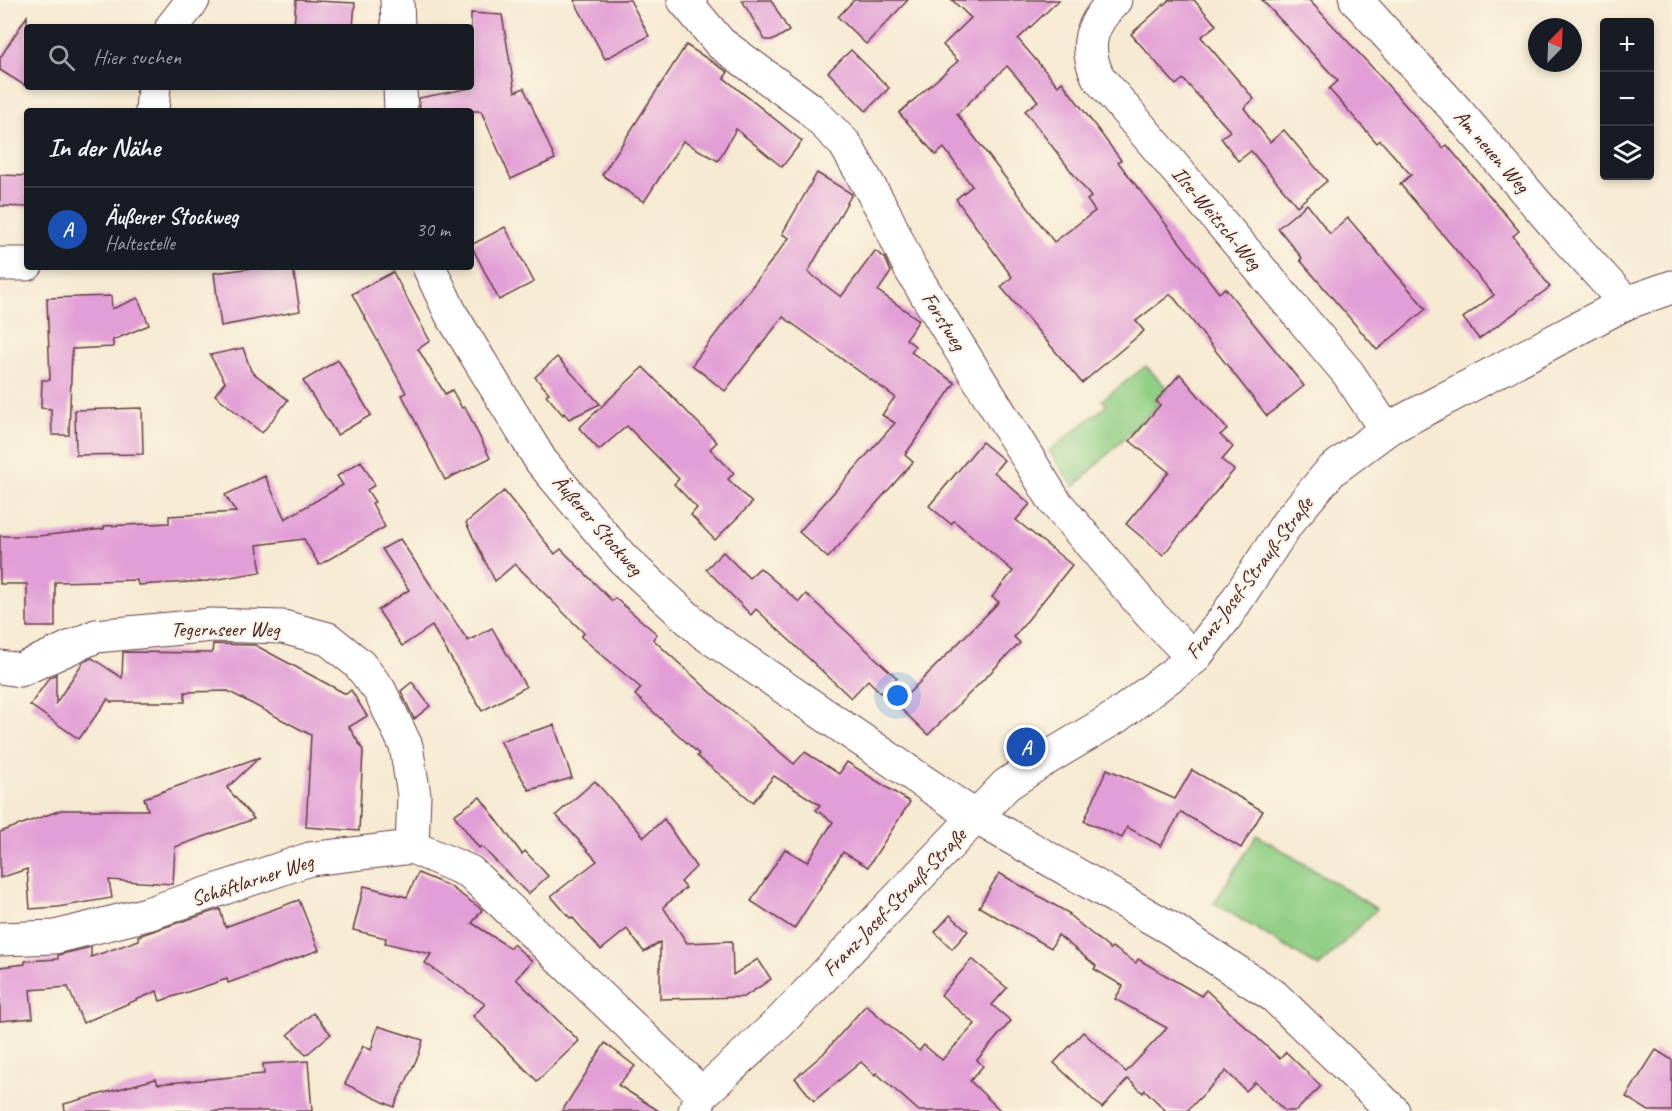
<!DOCTYPE html>
<html lang="de">
<head>
<meta charset="utf-8">
<style>
	:root { --surface:#171b24; --page:#242831; --text:#f1f3f6; --muted:#9ea1a6; --line:#363941; --accent:#8c9099 }
	body { margin:0; font-family:Caveat,sans-serif; background:var(--page); color:var(--text) }
	.controls { position:absolute; right:18px; top:18px; display:grid; overflow:hidden; border-radius:6px; box-shadow:0 3px 9px #0003 }
	.controls button { width:54px; height:54px; display:grid; place-items:center; padding:0; border:0; border-bottom:2px solid var(--line); background:var(--surface); color:var(--text); font:30px sans-serif }
	.compass { position:absolute; left:1528px; top:18px; width:54px; height:54px; border-radius:50%; background:var(--surface); box-shadow:0 3px 9px #0003; rotate:23deg }
	.you { position:absolute; left:898px; top:696px; width:21px; height:21px; margin:-15px; border:4px solid #fff; border-radius:50%; background:#1a73e8; box-shadow:0 0 0 9px #1a73e833 }
	.badge { display:grid; place-items:center; width:39px; height:39px; border-radius:50%; background:var(--accent); color:#fff; font-size:20px; font-weight:700 }
	.pin { position:absolute; translate:-50% -50%; border:3px solid #fff; box-shadow:0 2px 6px #0006 }
	.list { margin:0; padding:0; list-style:none }
	h2 { display:flex; justify-content:space-between; align-items:center; height:78px; margin:0; padding:0 24px; font-size:26px }
	h2 small { font-size:20px; font-weight:400; color:var(--muted) }
	.list li { display:grid; grid-template-columns:39px 1fr auto; gap:18px; align-items:center; box-sizing:border-box; height:84px; padding:0 24px; border-top:2px solid var(--line) }
	.list b { display:block; font-size:22px; white-space:nowrap }
	.list p { margin:0; font-size:20px; white-space:nowrap; color:var(--muted) }
	.list em { font-size:20px; font-style:normal; color:var(--muted) }
	.icon { flex:none; width:33px; height:33px; fill:none; stroke:currentColor; stroke-width:2; stroke-linecap:round; stroke-linejoin:round }
	.map { position:relative; flex:none; width:1672px; height:1111px; overflow:hidden }
	.search { position:absolute; background:var(--surface); box-shadow:0 3px 9px #0003; left:24px; top:24px; width:450px; height:66px; display:flex; align-items:center; gap:15px; box-sizing:border-box; padding:0 21px; border-radius:6px; color:var(--muted); font-size:22px }
	.panel { position:absolute; background:var(--surface); box-shadow:0 3px 9px #0003; left:24px; top:108px; width:450px; height:162px; border-radius:6px }
	.map>svg:first-child { display:block }
	.green { fill:#91cf85; stroke:#6e7758; stroke-width:1.5 }
	.building { fill:#e29ed6; fill-rule:evenodd }
	.lines { fill:none; stroke-linecap:round; stroke-linejoin:round }
	.minor-casing { stroke:#643d44; stroke-width:35 }
	.minor { stroke:#fff; stroke-width:33 }
	.labels { text-anchor:middle; stroke-width:4.5; stroke-linejoin:round; paint-order:stroke }
	.street-label { font-size:21px; fill:#4a1f2b; stroke:#fcf5e5 }
</style>
</head>
<body>
<div class="map">
<svg width="1672" height="1111" viewBox="0 0 1672 1111">
	<rect width="100%" height="100%" fill="#fcf5e5"/>
	<filter id="ink" filterUnits="userSpaceOnUse"><feTurbulence type="fractalNoise" baseFrequency=".0167" numOctaves="2"/><feDisplacementMap in="SourceGraphic" scale="12" xChannelSelector="R" yChannelSelector="G"/><feConvolveMatrix kernelMatrix="1 2 1 2 8 2 1 2 1" color-interpolation-filters="sRGB"/></filter>
	<filter id="wash" filterUnits="userSpaceOnUse"><feTurbulence type="fractalNoise" baseFrequency=".008" numOctaves="4" result="noise"/><feDisplacementMap in="SourceGraphic" scale="24" xChannelSelector="R" yChannelSelector="G"/><feGaussianBlur stdDeviation="1.35" result="paint"/><feColorMatrix in="noise" values="0 0 0 0 0 0 0 0 0 0 0 0 0 0 0 0 0 1.4 0 .05"/><feComposite in="paint" operator="in"/></filter>
	<g filter="url(#wash)">
		<rect width="100%" height="100%" fill="#f6ead2"/>
		<g class="green">
			<polygon points="1146,366 1167,388 1156,401 1159,404 1074,487 1049,451 1107,405 1102,400"/>
			<polygon points="1257,835 1377,909 1319,967 1214,903"/>
		</g>
		<g id="blocks">
			<g class="building">
				<polygon points="296,0 355,3 353,27 294,27"/>
				<polygon points="574,0 630,0 649,36 605,59"/>
				<polygon points="742,0 771,0 789,31 774,40 765,40"/>
				<polygon points="854,0 908,0 866,44 838,17"/>
				<path d="M 952,0 L 1059,0 L 1018,39 L 1058,86 L 1062,82 L 1121,160 L 1118,162 L 1219,293 L 1225,288 L 1304,386 L 1267,416 L 1171,294 L 1136,321 L 1144,331 L 1082,383 L 1001,287 L 1012,277 L 956,199 L 972,186 L 944,148 L 936,155 L 899,113 L 958,61 L 943,45 L 971,18 ZM 1007,66 L 1038,101 L 1025,111 L 1091,197 L 1087,200 L 1095,211 L 1054,242 L 957,114 Z"/>
				<polygon points="1169,0 1194,0 1216,25 1201,37 1254,99 1244,108 1270,142 1284,130 1327,181 1297,206 1251,151 1238,161 1221,138 1230,131 1183,79 1176,85 1131,34"/>
				<polygon points="1262,0 1309,0 1370,65 1443,148 1447,145 1519,231 1513,236 1550,287 1479,339 1463,318 1494,295 1400,184 1411,175 1380,140 1377,143 1329,89 1338,81"/>
				<polygon points="471,13 502,15 515,92 524,88 555,159 511,179 481,111 420,111 419,98 471,88"/>
				<polygon points="27,16 27,87 0,70 0,58"/>
				<polygon points="686,45 728,72 724,78 802,141 782,167 736,129 718,161 683,141 644,202 602,175"/>
				<polygon points="851,50 889,88 866,111 828,72"/>
				<polygon points="817,173 852,194 808,272 841,297 875,251 885,258 891,272 878,291 919,320 906,339 915,346 911,352 955,383 905,455 913,462 828,558 799,532 895,423 882,415 895,397 783,317 725,391 692,365 789,238 782,234"/>
				<polygon points="0,175 27,176 27,207 0,206"/>
				<polygon points="1307,204 1330,234 1348,218 1426,309 1377,350 1300,260 1302,258 1278,228"/>
				<polygon points="505,227 534,282 499,300 471,245"/>
				<polygon points="261,267 271,267 272,270 293,268 300,311 221,326 214,273"/>
				<polygon points="393,272 430,341 418,349 445,394 452,390 462,408 465,407 490,458 445,480 402,395 406,393 352,294"/>
				<polygon points="111,296 112,309 138,298 149,325 113,340 113,347 72,349 69,435 52,435 51,409 41,408 42,380 50,380 47,298"/>
				<polygon points="243,348 251,371 288,400 262,433 215,395 225,382 210,355"/>
				<polygon points="557,357 600,404 569,419 564,413 563,415 546,395 549,393 535,377"/>
				<polygon points="338,360 371,415 337,435 303,381"/>
				<polygon points="643,367 717,442 710,449 734,473 728,479 752,503 715,540 691,515 697,508 674,484 679,479 627,426 599,450 579,428"/>
				<polygon points="1180,374 1227,429 1220,435 1233,447 1222,460 1234,470 1163,555 1126,524 1169,472 1130,441 1160,405 1156,401"/>
				<polygon points="142,408 143,454 76,455 75,410"/>
				<polygon points="982,442 1004,460 994,472 1030,504 1016,520 1072,565 1014,637 1020,643 928,735 897,705 999,602 992,597 1013,571 954,521 951,524 929,506"/>
				<polygon points="361,461 375,485 367,490 375,502 372,503 385,527 319,565 304,539 257,545 261,572 207,581 138,585 137,580 55,582 55,627 27,627 27,584 0,584 0,536 38,536 104,529 104,526 169,523 169,516 236,512 225,495 265,476 285,519 343,485 337,476"/>
				<polygon points="504,491 555,554 561,549 612,601 615,598 657,634 653,639 659,645 726,706 794,764 805,752 839,774 847,762 910,802 868,867 843,852 794,929 751,901 785,849 807,862 833,822 816,810 820,805 774,776 753,802 697,756 699,754 635,695 641,688 581,637 584,633 515,564 495,581 466,523"/>
				<polygon points="400,539 468,641 492,628 526,687 482,711 432,626 402,646 378,610 409,590 382,549"/>
				<polygon points="723,552 749,578 760,568 799,602 806,594 897,678 881,693 868,680 851,698 756,609 751,615 706,569"/>
				<polygon points="213,644 255,645 346,694 351,690 367,716 349,727 363,750 359,831 306,827 311,735 228,691 185,692 185,702 111,702 108,699 79,739 30,705 49,678 56,674 56,703 83,662 92,658 122,678 123,652 212,653"/>
				<polygon points="412,682 430,706 414,719 401,691"/>
				<polygon points="554,725 572,778 529,790 500,741"/>
				<polygon points="260,757 227,788 254,819 175,847 173,884 109,880 112,898 58,907 30,909 27,869 0,878 0,832 61,810 148,810 144,798"/>
				<polygon points="1107,769 1175,799 1192,770 1263,811 1241,848 1181,812 1161,846 1127,827 1122,838 1084,821"/>
				<polygon points="595,781 644,837 664,819 696,867 681,882 686,888 663,907 687,943 732,941 733,975 758,959 771,979 744,997 660,999 660,942 644,952 627,929 601,950 572,917 570,918 551,896 597,861 556,815"/>
				<polygon points="480,797 522,854 525,851 548,876 528,894 481,846 479,848 454,815"/>
				<polygon points="418,873 449,886 480,908 482,910 472,923 510,948 513,944 532,961 516,979 579,1041 537,1081 473,1016 485,1004 425,963 431,954 385,943 386,938 353,930 364,886 407,897"/>
				<polygon points="999,873 1070,914 1069,915 1110,949 1112,947 1136,963 1138,959 1201,996 1206,990 1280,1059 1286,1052 1321,1086 1296,1111 1285,1111 1255,1082 1246,1091 1226,1071 1187,1111 1166,1111 1145,1090 1143,1093 1128,1079 1102,1108 1054,1063 1083,1032 1126,1072 1167,1028 1115,999 1123,986 1094,969 1096,966 1058,935 1051,948 979,907"/>
				<polygon points="299,900 319,950 228,983 227,979 160,1001 157,991 83,1023 68,987 30,990 33,1018 0,1021 0,967 25,964 25,961 58,959 58,955 91,947 91,957 139,940 138,936 220,909 225,927"/>
				<polygon points="950,915 968,931 952,949 935,932"/>
				<polygon points="972,959 1007,988 992,1005 1011,1021 977,1060 983,1066 970,1081 1001,1111 919,1111 876,1073 875,1075 861,1062 814,1101 795,1078 823,1054 866,1005 919,1051 924,1045 942,1060 975,1024 941,995"/>
				<polygon points="313,1013 331,1034 306,1055 288,1034"/>
				<polygon points="378,1026 423,1040 419,1054 394,1107 345,1084 363,1046 371,1050"/>
				<polygon points="605,1043 635,1066 618,1085 659,1111 562,1111"/>
				<polygon points="1656,1050 1672,1060 1672,1111 1649,1111 1626,1097"/>
				<polygon points="308,1061 312,1111 65,1111 64,1104 156,1079 158,1084 264,1074 263,1064"/>
			</g>
		</g>
	</g>
	<g filter="url(#ink)">
		<use href="#blocks" fill-opacity="0" stroke="#643d44" stroke-width="1.5"/>
		<g class="lines">
			<g class="minor-casing">
				<g id="minor">
					<polyline points="397,0 398,27"/>
					<polyline points="684,0 720,43 809,108 845,144 884,212 910,268 1055,502 1151,615 1194,658"/>
					<path d="M 1115,0 C 1091,24 1083,45 1098,77 L 1348,373 L 1386,430"/>
					<polyline points="1356,0 1455,109 1561,232 1626,303"/>
					<polyline points="172,27 193,0"/>
					<polyline points="400,87 401,111"/>
					<polyline points="152,111 154,87"/>
					<polyline points="0,264 27,264"/>
					<polyline points="429,267 451,314 541,461 623,559 704,633 974,816 1173,930 1274,996 1393,1111"/>
					<polyline points="0,667 20,670 96,636 212,625 283,627 328,639 359,664 380,691 406,746 414,795 412,847"/>
					<polyline points="0,939 55,937 147,914 310,859 412,847 470,872 702,1094"/>
					<polyline points="695,1111 702,1094 779,1023 1006,785 1039,763 1116,717 1194,658 1225,618 1288,522 1331,471 1386,430 1626,303 1672,287"/>
				</g>
			</g>
			<use href="#minor" class="minor"/>
		</g>
	</g>
	<g class="labels">
		<g class="street-label">
			<text transform="translate(1492 151) rotate(49)" y="7">Am neuen Weg</text>
			<text transform="translate(1217 218) rotate(50)" y="7">Ilse-Weitsch-Weg</text>
			<text transform="translate(944 321) rotate(58)" y="7">Forstweg</text>
			<text transform="translate(598 525) rotate(49)" y="7">Äußerer Stockweg</text>
			<text transform="translate(1249 578) rotate(-53)" y="7">Franz-Josef-Strauß-Straße</text>
			<text x="225" y="636">Tegernseer Weg</text>
			<text transform="translate(252 880) rotate(-18)" y="7">Schäftlarner Weg</text>
			<text transform="translate(894 902) rotate(-46)" y="7">Franz-Josef-Strauß-Straße</text>
		</g>
	</g>
</svg>
<div class="controls">
<button>+</button>
<button>−</button>
<button><svg class="icon" aria-label="layers" viewBox="0 0 24 24"><path d="M12 4l9 5-9 5-9-5zM3 14l9 5 9-5"/></svg></button>
</div>
<svg class="compass" viewBox="-18 -18 36 36"><path d="M0-13l5 13h-10z" fill="#e53935"/><path d="M0 13l5-13h-10z" fill="#9ea1a6"/></svg>
<div class="you"></div>
<div class="pin badge" style="left:1026px;top:747px;background:#1a4fb4">A</div>
<div class="search"><svg class="icon" aria-label="search" viewBox="0 0 24 24"><circle cx="10" cy="10" r="6"/><path d="M15 15l6 6"/></svg>Hier suchen</div>
<section class="panel">
<h2>In der Nähe<small></small></h2>
<ul class="list">
<li><span class="badge" style="background:#1a4fb4">A</span><div><b>Äußerer Stockweg</b><p>Haltestelle</p></div><em>30 m</em></li>
</ul>
</section>
</div>
</body>
</html>
